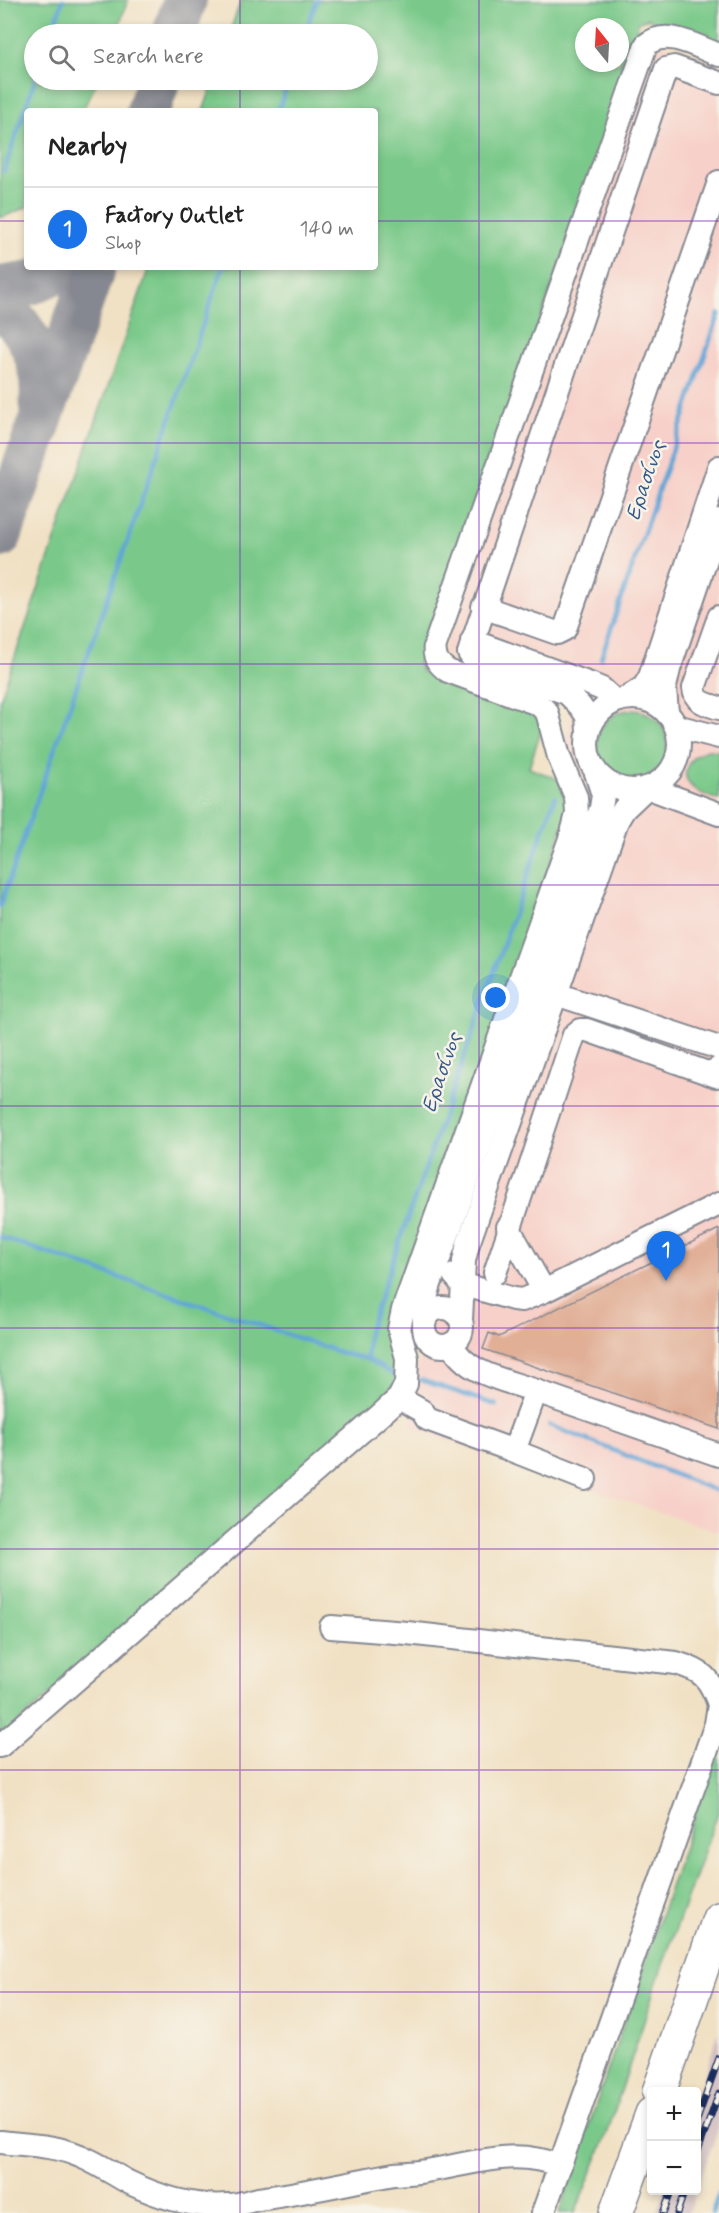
<!DOCTYPE html>
<html lang="en">
<head>
<meta charset="utf-8">
<style>
	:root { --surface:#fff; --page:#f6f6f6; --text:#222; --muted:#767676; --line:#e0e0e0; --accent:#1a73e8 }
	body { margin:0; font-family:Mynerve,sans-serif; background:var(--page); color:var(--text) }
	.controls { position:absolute; right:18px; bottom:18px; display:grid; overflow:hidden; border-radius:6px; box-shadow:0 3px 9px #0003 }
	.controls button { width:54px; height:54px; display:grid; place-items:center; padding:0; border:0; border-bottom:2px solid var(--line); background:var(--surface); color:var(--text); font:30px sans-serif }
	.compass { position:absolute; left:575px; top:18px; width:54px; height:54px; border-radius:50%; background:var(--surface); box-shadow:0 3px 9px #0003; rotate:342deg }
	.you { position:absolute; left:496px; top:998px; width:21px; height:21px; margin:-15px; border:4px solid #fff; border-radius:50%; background:#1a73e8; box-shadow:0 0 0 9px #1a73e833 }
	.badge { display:grid; place-items:center; width:39px; height:39px; border-radius:50%; background:var(--accent); color:#fff; font-size:20px; font-weight:700 }
	.pin { position:absolute; translate:-50% -50px; filter:drop-shadow(0 2px 3px #0008) }
	.pin::after { content:''; position:absolute; top:32px; width:21px; height:18px; background:inherit; clip-path:polygon(0 0,100% 0,50% 100%) }
	.list { margin:0; padding:0; list-style:none }
	h2 { display:flex; justify-content:space-between; align-items:center; height:78px; margin:0; padding:0 24px; font-size:26px }
	h2 small { font-size:20px; font-weight:400; color:var(--muted) }
	.list li { display:grid; grid-template-columns:39px 1fr auto; gap:18px; align-items:center; box-sizing:border-box; height:84px; padding:0 24px; border-top:2px solid var(--line) }
	.list b { display:block; font-size:22px; white-space:nowrap }
	.list p { margin:0; font-size:20px; white-space:nowrap; color:var(--muted) }
	.list em { font-size:20px; font-style:normal; color:var(--muted) }
	.icon { flex:none; width:33px; height:33px; fill:none; stroke:currentColor; stroke-width:2; stroke-linecap:round; stroke-linejoin:round }
	.map { position:relative; flex:none; width:719px; height:2213px; overflow:hidden }
	.search { position:absolute; background:var(--surface); box-shadow:0 3px 9px #0003; left:24px; top:24px; width:354px; height:66px; display:flex; align-items:center; gap:15px; box-sizing:border-box; padding:0 21px; border-radius:33px; color:var(--muted); font-size:22px }
	.panel { position:absolute; background:var(--surface); box-shadow:0 3px 9px #0003; left:24px; top:108px; width:354px; height:162px; border-radius:6px }
	.map>svg:first-child { display:block }
	.built { fill:#f7d1c9 }
	.industrial { fill:#d2bfc1 }
	.green { fill:#7ac98a; stroke:#4a7c74; stroke-width:1.5; fill-rule:evenodd }
	.lines { fill:none; stroke-linecap:round; stroke-linejoin:round }
	.stream { stroke:#61a5d6; stroke-width:4.5 }
	.taxiway { stroke:#868891; stroke-width:44 }
	.building { fill:#e1af96 }
	.minor-casing { stroke:#868891; stroke-width:26 }
	.highway-casing { stroke:#868891; stroke-width:36 }
	.minor { stroke:#fff; stroke-width:22 }
	.highway { stroke:#fff; stroke-width:33 }
	.rail-casing { stroke:#1b2f5e; stroke-width:7 }
	.rail { stroke:#f7f3e8; stroke-width:4.5; stroke-dasharray:14; stroke-linecap:butt }
	.grid { fill:none; stroke:#7b2cbf; stroke-width:1.5; stroke-opacity:0.55 }
	.labels { text-anchor:middle; stroke-width:5; stroke-linejoin:round; paint-order:stroke }
	.water-label { font-size:21px; font-style:italic; fill:#345888; stroke:#f7f3e8 }
</style>
</head>
<body>
<div class="map">
<svg width="719" height="2213" viewBox="0 0 719 2213">
	<rect width="100%" height="100%" fill="#f7f3e8"/>
	<filter id="ink" filterUnits="userSpaceOnUse"><feTurbulence type="fractalNoise" baseFrequency=".0167" numOctaves="2"/><feDisplacementMap in="SourceGraphic" scale="12" xChannelSelector="R" yChannelSelector="G"/><feConvolveMatrix kernelMatrix="1 2 1 2 8 2 1 2 1" color-interpolation-filters="sRGB"/></filter>
	<filter id="wash" filterUnits="userSpaceOnUse"><feTurbulence type="fractalNoise" baseFrequency=".008" numOctaves="4" result="noise"/><feDisplacementMap in="SourceGraphic" scale="24" xChannelSelector="R" yChannelSelector="G"/><feGaussianBlur stdDeviation="1.35" result="paint"/><feColorMatrix in="noise" values="0 0 0 0 0 0 0 0 0 0 0 0 0 0 0 0 0 1.4 0 .05"/><feComposite in="paint" operator="in"/></filter>
	<g filter="url(#wash)">
		<rect width="100%" height="100%" fill="#f1e1c4"/>
		<polygon class="built" points="663,44 719,65 719,1532 416,1430 410,1424 418,1400 414,1381 420,1357 408,1333 407,1324 564,748 571,715 569,710 553,701 458,669 443,652 646,56"/>
		<g class="industrial">
			<polygon points="719,2031 719,2127 696,2190 697,2096"/>
			<polygon points="696,2190 688,2213 656,2213 664,2191"/>
		</g>
		<g class="green">
			<polygon points="0,0 128,0 116,34 34,34 34,80 98,80 82,111 27,111 27,207 3,217 0,217"/>
			<path d="M 241,0 L 719,0 L 719,48 L 658,25 L 649,18 L 639,22 L 622,67 L 625,81 L 418,664 L 422,672 L 521,708 L 539,718 L 542,727 L 529,768 L 558,779 L 569,809 L 394,1324 L 397,1380 L 391,1391 L 0,1739 L 0,700 L 149,267 L 375,267 L 375,111 L 203,111 L 214,80 L 368,80 L 368,34 L 229,34 ZM 584,27 L 620,27 L 620,63 L 584,63 Z"/>
			<circle cx="632" cy="745" r="35"/>
			<path d="M 708,750 L 719,751 L 719,800 C 710,797 701,795 693,788 C 677,773 691,754 708,750 Z"/>
			<polygon points="719,1744 719,1810 657,1981 607,2134 575,2213 559,2213"/>
		</g>
		<g class="lines">
			<g class="stream">
				<polyline points="51,34 63,0"/>
				<polyline points="304,34 317,0"/>
				<polyline points="278,111 289,80"/>
				<polyline points="4,171 35,80"/>
				<polyline points="601,658 719,314"/>
				<polyline points="0,906 223,267"/>
				<polyline points="0,1237 345,1354 367,1359 393,1374"/>
				<polyline points="367,1359 368,1332 555,797"/>
				<polyline points="421,1380 496,1405"/>
				<polyline points="549,1425 719,1492"/>
				<polyline points="712,2213 719,2193"/>
			</g>
			<g class="taxiway">
				<polyline points="174,34 185,0"/>
				<polyline points="148,111 159,80"/>
				<polyline points="0,288 31,283 67,267"/>
				<path d="M 0,305 C 31,331 45,367 41,407"/>
				<polyline points="0,536 94,267"/>
			</g>
		</g>
		<g id="blocks">
			<polygon class="building" points="719,1229 719,1429 483,1349 489,1333 499,1337"/>
		</g>
	</g>
	<g filter="url(#ink)">
		<use href="#blocks" fill-opacity="0" stroke="#868891" stroke-width="1.5"/>
		<g class="lines">
			<g class="minor-casing">
				<g id="minor">
					<polyline points="483,607 557,633 565,629 719,182"/>
					<path d="M 719,617 L 694,688 C 695,703 707,704 719,708"/>
					<polyline points="472,641 590,684 602,689 615,701"/>
					<circle cx="633" cy="744" r="46"/>
					<polyline points="627,698 644,687 650,677 719,467"/>
					<polyline points="667,713 665,687 669,669 719,521"/>
					<polyline points="676,726 719,737"/>
					<polyline points="588,731 587,716 580,706 567,693 478,662 473,659 469,653 666,69 674,67 719,83"/>
					<polyline points="649,788 719,814"/>
					<polyline points="541,989 719,1048"/>
					<polyline points="508,1227 544,1291"/>
					<polyline points="495,1273 574,1035 580,1030 587,1030 716,1076 719,1068"/>
					<polyline points="454,1275 462,1284 513,1299 522,1300 544,1291 719,1204"/>
					<circle cx="443" cy="1327" r="19"/>
					<polyline points="461,1320 464,1261 468,1244 617,821 624,809 645,789"/>
					<polyline points="424,1322 423,1308 430,1284 601,808 603,795 596,773"/>
					<path d="M 451,1344 C 467,1375 506,1380 536,1391 L 514,1451 L 585,1479"/>
					<polyline points="536,1391 719,1455"/>
					<polyline points="399,1398 422,1411 427,1419 514,1451"/>
					<path d="M 331,1627 L 407,1633 L 676,1663 C 703,1671 709,1677 719,1704"/>
					<path d="M 0,1746 L 379,1416 L 399,1398 L 406,1384 L 407,1358 L 399,1329 L 403,1310 L 572,833 L 577,814 L 576,797 L 559,757 L 547,712 L 538,704 L 448,671 C 438,664 433,657 435,645 L 646,45 C 666,27 697,47 719,55"/>
					<path d="M 0,2142 C 27,2145 55,2145 80,2156 C 97,2163 112,2173 128,2182 C 159,2197 195,2208 229,2205 C 241,2205 253,2199 265,2198 C 308,2192 351,2182 394,2174 C 405,2173 416,2173 426,2171 C 472,2164 515,2147 560,2166"/>
					<polyline points="543,2213 716,1724 719,1705"/>
				</g>
			</g>
			<g class="highway-casing">
				<g id="highway">
					<polyline points="659,2092 719,1919"/>
					<polyline points="616,2213 652,2114"/>
				</g>
			</g>
			<use href="#minor" class="minor"/>
			<use href="#highway" class="highway"/>
			<g class="rail-casing">
				<g id="rail">
					<polyline points="696,2123 719,2058"/>
					<polyline points="696,2157 719,2093"/>
					<polyline points="663,2213 672,2190"/>
					<polyline points="677,2213 685,2190"/>
				</g>
			</g>
			<use href="#rail" class="rail"/>
		</g>
	</g>
	<path class="grid" d="M 240,0 L 240,34M 479,0 L 479,2213M 240,80 L 240,111M 0,221 L 27,221M 375,221 L 719,221M 240,267 L 240,2213M 0,443 L 719,443M 0,664 L 719,664M 0,885 L 719,885M 0,1106 L 719,1106M 0,1328 L 719,1328M 0,1549 L 719,1549M 0,1770 L 719,1770M 0,1992 L 719,1992"/>
	<g class="labels">
		<g class="water-label">
			<text transform="translate(645 480) rotate(-71)" y="7">Ερασίνος</text>
			<text transform="translate(441 1072) rotate(-71)" y="7">Ερασίνος</text>
		</g>
	</g>
</svg>
<div class="controls">
<button>+</button>
<button>−</button>
</div>
<svg class="compass" viewBox="-18 -18 36 36"><path d="M0-13l5 13h-10z" fill="#e53935"/><path d="M0 13l5-13h-10z" fill="#767676"/></svg>
<div class="you"></div>
<div class="pin badge" style="left:666px;top:1281px">1</div>
<div class="search"><svg class="icon" aria-label="search" viewBox="0 0 24 24"><circle cx="10" cy="10" r="6"/><path d="M15 15l6 6"/></svg>Search here</div>
<section class="panel">
<h2>Nearby<small></small></h2>
<ul class="list">
<li><span class="badge">1</span><div><b>Factory Outlet</b><p>Shop</p></div><em>140 m</em></li>
</ul>
</section>
</div>
</body>
</html>
